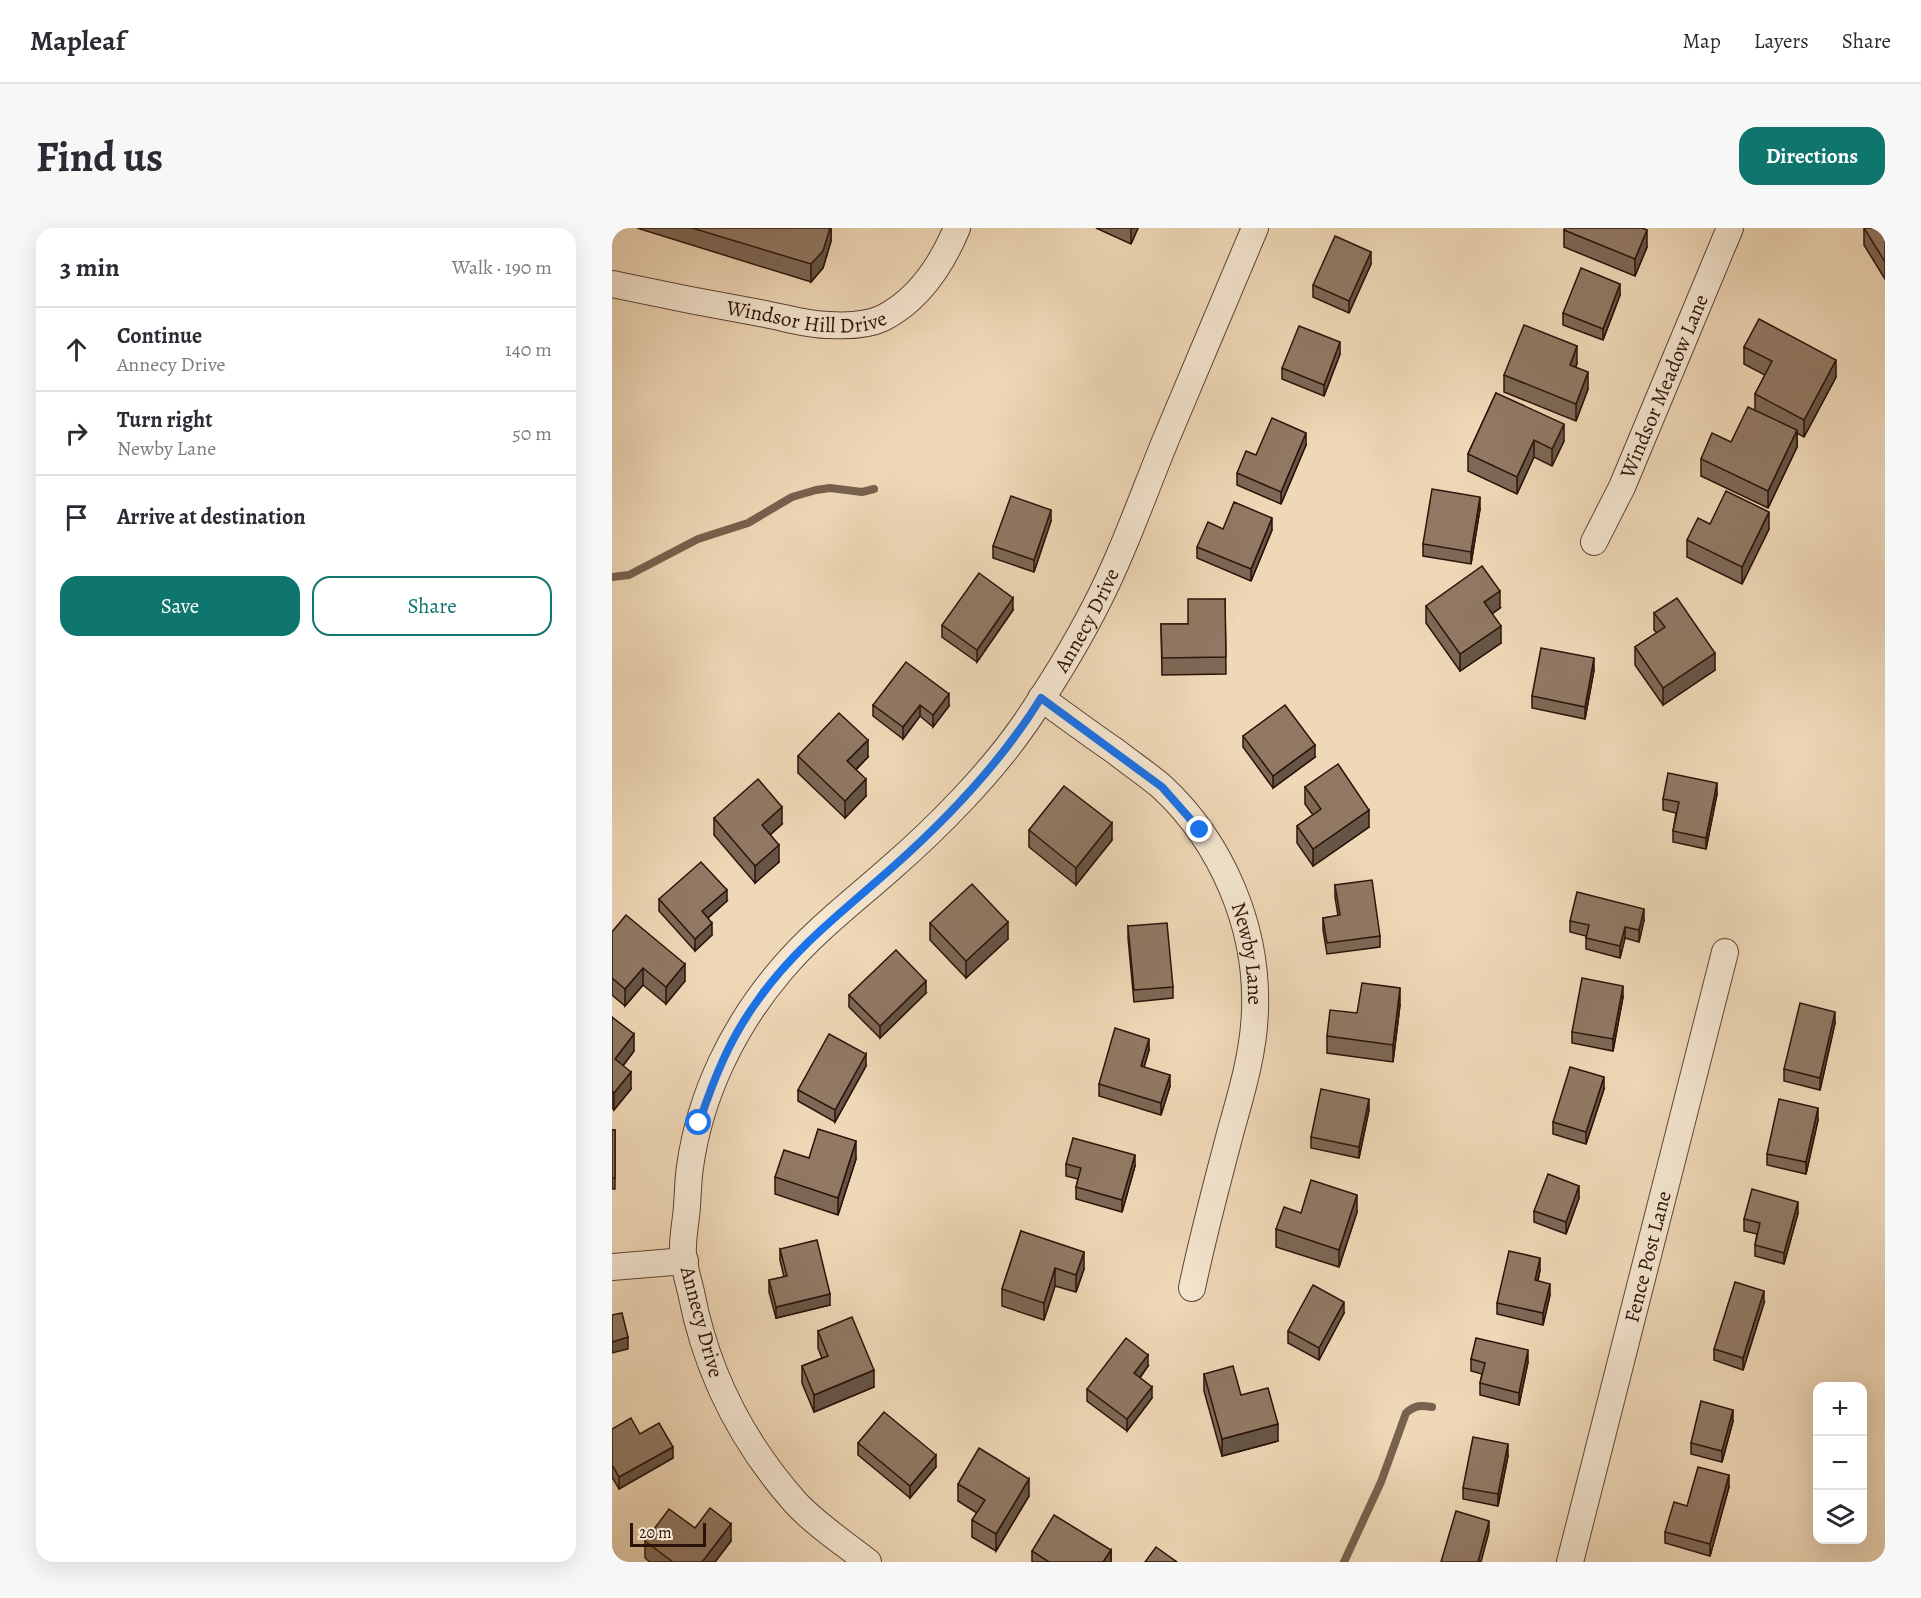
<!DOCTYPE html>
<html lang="en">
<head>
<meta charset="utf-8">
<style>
	:root { --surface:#fff; --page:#f7f7f7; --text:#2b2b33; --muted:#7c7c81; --line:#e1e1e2; --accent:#0f766e }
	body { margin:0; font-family:Alegreya,serif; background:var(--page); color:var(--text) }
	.controls { position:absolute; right:18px; bottom:18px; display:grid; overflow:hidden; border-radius:12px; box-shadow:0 6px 24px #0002 }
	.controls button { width:54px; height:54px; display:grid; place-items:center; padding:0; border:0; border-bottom:2px solid var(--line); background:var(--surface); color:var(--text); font:30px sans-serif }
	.scale { position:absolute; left:18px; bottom:15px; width:76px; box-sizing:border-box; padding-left:6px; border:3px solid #2b130a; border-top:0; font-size:16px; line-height:21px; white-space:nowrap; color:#2b130a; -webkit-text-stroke:4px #f5e6d0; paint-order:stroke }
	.stop { position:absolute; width:18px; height:18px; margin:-14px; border:4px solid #1a73e8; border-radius:50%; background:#fff }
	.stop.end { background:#1a73e8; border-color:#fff; box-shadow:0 2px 6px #0008 }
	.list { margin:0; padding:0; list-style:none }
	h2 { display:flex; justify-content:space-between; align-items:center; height:78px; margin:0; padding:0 24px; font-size:26px }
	h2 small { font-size:20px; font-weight:400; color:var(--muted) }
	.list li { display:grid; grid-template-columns:39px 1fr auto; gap:18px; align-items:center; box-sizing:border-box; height:84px; padding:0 24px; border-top:2px solid var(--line) }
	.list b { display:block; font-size:22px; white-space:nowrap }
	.list p { margin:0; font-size:20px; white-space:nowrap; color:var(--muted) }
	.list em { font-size:20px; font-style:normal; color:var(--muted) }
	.actions { display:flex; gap:12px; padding:18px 24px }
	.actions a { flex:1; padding:14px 0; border:2px solid var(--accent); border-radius:18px; text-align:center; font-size:21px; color:var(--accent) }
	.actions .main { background:var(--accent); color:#fff }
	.icon { flex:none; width:33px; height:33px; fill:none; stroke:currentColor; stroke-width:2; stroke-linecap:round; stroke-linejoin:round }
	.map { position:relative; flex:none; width:1273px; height:1334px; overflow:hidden; border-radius:18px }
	header { display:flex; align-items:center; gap:36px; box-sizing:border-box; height:84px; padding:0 30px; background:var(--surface); border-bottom:2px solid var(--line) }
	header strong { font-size:28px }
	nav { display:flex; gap:33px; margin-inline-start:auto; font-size:21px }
	.intro { display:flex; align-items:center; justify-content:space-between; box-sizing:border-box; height:144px; padding:0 36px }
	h1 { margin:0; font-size:42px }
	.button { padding:15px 27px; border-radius:18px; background:var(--accent); color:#fff; font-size:21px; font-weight:700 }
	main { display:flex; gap:36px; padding:0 36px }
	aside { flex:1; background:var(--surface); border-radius:18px; box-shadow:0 6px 24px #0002 }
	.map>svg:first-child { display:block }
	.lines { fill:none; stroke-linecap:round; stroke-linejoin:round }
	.stream { stroke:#78614e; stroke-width:8 }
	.minor-casing { stroke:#5c4435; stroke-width:28 }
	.minor { stroke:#f5e6d0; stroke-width:26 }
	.wall { fill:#7d6856; stroke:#2b130a; stroke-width:1.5 }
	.shaded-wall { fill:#665546; stroke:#2b130a; stroke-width:1.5 }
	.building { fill:#917964; stroke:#2b130a; stroke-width:1.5 }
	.route { stroke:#1a73e8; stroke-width:8 }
	.labels { text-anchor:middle; stroke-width:5; stroke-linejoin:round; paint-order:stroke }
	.street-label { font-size:21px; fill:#2b130a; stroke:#f5e6d0 }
</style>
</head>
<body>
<header>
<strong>Mapleaf</strong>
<nav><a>Map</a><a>Layers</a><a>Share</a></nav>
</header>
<div class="intro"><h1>Find us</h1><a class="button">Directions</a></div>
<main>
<aside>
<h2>3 min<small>Walk · 190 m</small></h2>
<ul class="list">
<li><svg class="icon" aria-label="ahead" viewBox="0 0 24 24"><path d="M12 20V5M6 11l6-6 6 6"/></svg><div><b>Continue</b><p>Annecy Drive</p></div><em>140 m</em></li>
<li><svg class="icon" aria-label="right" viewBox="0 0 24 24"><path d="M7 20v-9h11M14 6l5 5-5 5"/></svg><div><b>Turn right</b><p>Newby Lane</p></div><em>50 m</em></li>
<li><svg class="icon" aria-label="arrive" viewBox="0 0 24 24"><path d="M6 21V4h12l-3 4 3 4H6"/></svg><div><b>Arrive at destination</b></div></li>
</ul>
<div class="actions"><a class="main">Save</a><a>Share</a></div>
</aside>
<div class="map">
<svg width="1273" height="1334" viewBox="0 0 1273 1334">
	<rect width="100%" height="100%" fill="#efd8b7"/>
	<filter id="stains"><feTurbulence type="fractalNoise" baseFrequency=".00333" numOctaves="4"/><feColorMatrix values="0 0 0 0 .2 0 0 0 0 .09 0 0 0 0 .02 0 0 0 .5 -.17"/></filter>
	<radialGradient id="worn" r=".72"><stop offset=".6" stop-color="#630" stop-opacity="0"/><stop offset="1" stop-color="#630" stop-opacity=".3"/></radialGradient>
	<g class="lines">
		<g class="stream">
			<polyline points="0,349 17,347 86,311 136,295 180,269 204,262 218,260 250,264 262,261"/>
			<path d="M 732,1334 L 769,1254 L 794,1185 C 803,1177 809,1177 820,1179"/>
		</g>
		<g class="minor-casing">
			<g id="minor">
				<path id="s1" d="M 0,56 C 51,67 102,77 153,86 C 174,90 196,97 217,97 C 234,98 254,98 271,90 C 306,72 330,36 345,0"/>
				<path id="s2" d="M 982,314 L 1010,259 L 1118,0"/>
				<path id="s3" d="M 429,470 C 454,488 478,506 503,523 C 518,535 535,546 550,559 C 610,615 646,699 643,782 C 642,823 630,863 619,902 C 605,955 591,1007 580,1060"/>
				<polyline points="0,1039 73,1033"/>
				<path id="s4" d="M 256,1334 C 232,1315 204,1297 183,1274 C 130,1214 94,1143 79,1064 C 76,1052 72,1038 71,1026 C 70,1010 74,994 75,978 C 76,965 76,952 78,939 C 88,866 122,797 170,741 C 202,703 243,672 280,639 C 327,598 379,545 414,494 C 439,457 463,418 483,379 C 511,325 531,267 554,211 C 583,141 614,70 643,0"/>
				<path id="s5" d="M 958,1334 L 1113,724"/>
			</g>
		</g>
		<use href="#minor" class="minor"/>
	</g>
	<g class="wall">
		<polygon points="25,0 219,0 219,13 211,40 199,54"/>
		<polygon points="484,0 526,0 519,16"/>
		<polygon points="1252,0 1273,0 1273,51 1252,17"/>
		<polygon points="952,2 1035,19 1023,48 952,19"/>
		<polygon points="759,36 737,85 701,69 701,57"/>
		<polygon points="1008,67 991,112 951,97 951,85"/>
		<polygon points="1132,119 1224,149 1192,209 1185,205 1185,219 1156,280 1089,248 1089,231 1119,214 1143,182 1143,166 1153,147 1132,136"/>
		<polygon points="728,126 712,168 670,151 670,140"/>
		<polygon points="965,135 964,139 976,161 964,193 892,164 892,147"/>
		<polygon points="884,165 952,213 940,238 922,229 905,266 856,243 856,226"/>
		<polygon points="694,217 669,276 625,257 625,245 644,227"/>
		<polygon points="868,281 859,336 811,328 811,316"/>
		<polygon points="439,293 422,344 381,330 381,318"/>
		<polygon points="1098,296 1157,301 1130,356 1075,329 1075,312"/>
		<polygon points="611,301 660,302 639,353 585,330 585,319"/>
		<polygon points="613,371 614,446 550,447 549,396 576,396"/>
		<polygon points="814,378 888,380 880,386 889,415 848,443 814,395"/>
		<polygon points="401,382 365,434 330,409 330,397"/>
		<polygon points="1042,385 1103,442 1051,477 1023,437 1023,419 1045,405 1042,402"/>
		<polygon points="982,442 973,491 920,480 920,468"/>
		<polygon points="261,477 337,478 321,499 308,488 291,511 261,488"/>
		<polygon points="631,508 703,529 661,560 631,519"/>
		<polygon points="186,528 256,529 244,542 254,568 233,590 186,545"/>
		<polygon points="693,559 757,599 701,638 685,615 685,598 701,587 693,576"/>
		<polygon points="1105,566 1094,621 1061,614 1061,603 1064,585 1051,582 1051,571"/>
		<polygon points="102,590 170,596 158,607 167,634 143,655 102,607"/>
		<polygon points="417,602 500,612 464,657 417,619"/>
		<polygon points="723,657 768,708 768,719 715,726 711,702 711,690 726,688 723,669"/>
		<polygon points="47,671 115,673 96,690 100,707 83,723 47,683"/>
		<polygon points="1032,692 1027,714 1013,710 1008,730 974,721 974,708 958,704 958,693"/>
		<polygon points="318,695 396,711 354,750 318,712"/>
		<polygon points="516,698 561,759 561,770 522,774 516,710"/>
		<polygon points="0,704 73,753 54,776 31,757 13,778 0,767"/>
		<polygon points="314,765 268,810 237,779 237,767"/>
		<polygon points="1011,769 1001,823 960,815 960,804"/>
		<polygon points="788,777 781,834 715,825 715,808 745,785"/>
		<polygon points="0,789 22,823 11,838 19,861 2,882 0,880"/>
		<polygon points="1223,795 1208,862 1172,853 1172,841"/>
		<polygon points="537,822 532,839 558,858 549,887 487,868 487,856"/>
		<polygon points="254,838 223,894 186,873 186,862"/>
		<polygon points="992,861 974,916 941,906 941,894"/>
		<polygon points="757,882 747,930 699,920 699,909"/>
		<polygon points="1206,892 1194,946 1155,937 1155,926"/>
		<rect x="0" y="902" width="3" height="59"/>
		<polygon points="197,930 244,931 226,987 163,966 163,949"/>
		<polygon points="454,936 523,938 510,984 464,971 464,959 466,951 454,948"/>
		<polygon points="967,970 954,1006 922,994 922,983"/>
		<polygon points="745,984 727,1039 664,1019 664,1001 689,985"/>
		<polygon points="1186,985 1172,1036 1143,1028 1143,1017 1145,1006 1132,1003 1132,991"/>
		<polygon points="409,1003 472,1041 464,1064 443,1058 432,1092 390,1078 390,1061"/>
		<polygon points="168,1021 218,1077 164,1090 157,1064 157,1052 172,1049 168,1032"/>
		<polygon points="928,1042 926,1053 938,1067 931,1097 885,1086 885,1075"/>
		<polygon points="1152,1075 1131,1142 1102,1132 1102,1121"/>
		<polygon points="732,1085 707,1132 676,1115 676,1103"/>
		<polygon points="206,1103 262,1159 202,1184 190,1155 190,1138 210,1130 206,1120"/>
		<polygon points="859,1131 916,1134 907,1177 868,1167 868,1155 870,1146 859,1143"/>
		<polygon points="536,1138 528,1150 540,1170 515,1203 475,1173 475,1161"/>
		<polygon points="592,1146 629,1167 666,1213 610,1228 592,1163"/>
		<polygon points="1121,1193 1110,1234 1079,1226 1079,1215"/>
		<polygon points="0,1201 28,1206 61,1230 7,1261 0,1249"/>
		<polygon points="246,1215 324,1239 298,1270 246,1227"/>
		<polygon points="896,1228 886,1278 851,1271 851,1260"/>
		<polygon points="346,1256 417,1268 384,1323 360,1309 360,1292 365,1285 346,1273"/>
		<polygon points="1117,1259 1098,1328 1053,1315 1053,1304 1075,1278"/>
		<polygon points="83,1300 119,1313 103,1334 38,1334 33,1330 33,1313"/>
		<polygon points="499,1322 499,1334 420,1334 420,1323"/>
	</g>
	<g class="shaded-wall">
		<polygon points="218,0 219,0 219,13 211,40 199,54 199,36"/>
		<polygon points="519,0 526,0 519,16"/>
		<polygon points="1035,2 1035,19 1023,48 1023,31"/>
		<polygon points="759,24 759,36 737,85 737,73"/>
		<polygon points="1008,56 1008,67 991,112 991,101"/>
		<polygon points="728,114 728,126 712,168 712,157"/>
		<polygon points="965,118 965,135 958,154 958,137"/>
		<polygon points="1224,132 1224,149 1192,209 1192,192"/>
		<polygon points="976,144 976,161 964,193 964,176"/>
		<polygon points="952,196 952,213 940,238 940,221"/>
		<polygon points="1185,202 1185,219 1156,280 1156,263"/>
		<polygon points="694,205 694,217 669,276 669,264"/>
		<polygon points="922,212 922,229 905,266 905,249"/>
		<polygon points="868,269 868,281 859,336 859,324"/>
		<polygon points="439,282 439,293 422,344 422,332"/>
		<polygon points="1157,284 1157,301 1130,356 1130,339"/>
		<polygon points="660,290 660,302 639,353 639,341"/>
		<polygon points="888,363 888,380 872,391 872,374"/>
		<polygon points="401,370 401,382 365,434 365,422"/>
		<polygon points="889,398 889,415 848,443 848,426"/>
		<polygon points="1103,425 1103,442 1051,477 1051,460"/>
		<polygon points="982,430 982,442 973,491 973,479"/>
		<polygon points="337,466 337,478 321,499 321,487"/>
		<polygon points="308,477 308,488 291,511 291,499"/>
		<polygon points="256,512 256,529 235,550 235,533"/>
		<polygon points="703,517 703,529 661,560 661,548"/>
		<polygon points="254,551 254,568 233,590 233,573"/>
		<polygon points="1105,555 1105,566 1094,621 1094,610"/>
		<polygon points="170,579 170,596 150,614 150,597"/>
		<polygon points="757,582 757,599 701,638 701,621"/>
		<polygon points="500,595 500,612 464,657 464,640"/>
		<polygon points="167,617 167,634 143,655 143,638"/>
		<polygon points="115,662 115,673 90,695 90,683"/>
		<polygon points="1032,681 1032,692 1027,714 1027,702"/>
		<polygon points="396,694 396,711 354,750 354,733"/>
		<polygon points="100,695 100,707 83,723 83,711"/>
		<polygon points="1013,699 1013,710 1008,730 1008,718"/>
		<polygon points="73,736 73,753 54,776 54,759"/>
		<polygon points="31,740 31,757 13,778 13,761"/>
		<polygon points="314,753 314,765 268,810 268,798"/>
		<polygon points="1011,758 1011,769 1001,823 1001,811"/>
		<polygon points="788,760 788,777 781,834 781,817"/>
		<polygon points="1223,784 1223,795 1208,862 1208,850"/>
		<polygon points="22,806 22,823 3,848 3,831"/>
		<polygon points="537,811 537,822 529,849 529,838"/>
		<polygon points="254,826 254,838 223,894 223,882"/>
		<polygon points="19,844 19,861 2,882 2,865"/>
		<polygon points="558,847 558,858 549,887 549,875"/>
		<polygon points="992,849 992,861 974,916 974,904"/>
		<polygon points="757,871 757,882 747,930 747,919"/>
		<polygon points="1206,880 1206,892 1194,946 1194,934"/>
		<polygon points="244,913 244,931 226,987 226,970"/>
		<polygon points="523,927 523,938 510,984 510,972"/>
		<polygon points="967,958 967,970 954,1006 954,994"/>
		<polygon points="745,967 745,984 727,1039 727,1022"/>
		<polygon points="1186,974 1186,985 1172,1036 1172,1025"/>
		<polygon points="472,1024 472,1041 464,1064 464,1047"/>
		<polygon points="928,1030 928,1042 923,1064 923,1052"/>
		<polygon points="443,1040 443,1058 432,1092 432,1075"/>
		<polygon points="938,1056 938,1067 931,1097 931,1085"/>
		<polygon points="1152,1063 1152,1075 1131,1142 1131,1130"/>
		<polygon points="218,1066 218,1077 164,1090 164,1079"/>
		<polygon points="732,1074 732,1085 707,1132 707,1120"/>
		<polygon points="16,1109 16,1121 0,1125 0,1114"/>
		<polygon points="916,1122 916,1134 907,1177 907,1165"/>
		<polygon points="536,1127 536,1138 522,1157 522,1145"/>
		<polygon points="262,1142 262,1159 202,1184 202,1167"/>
		<polygon points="540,1159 540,1170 515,1203 515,1191"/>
		<polygon points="1121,1182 1121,1193 1110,1234 1110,1223"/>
		<polygon points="666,1196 666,1213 610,1228 610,1211"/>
		<polygon points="896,1216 896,1228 886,1278 886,1266"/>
		<polygon points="61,1219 61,1230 7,1261 7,1249"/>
		<polygon points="324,1227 324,1239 298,1270 298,1258"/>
		<polygon points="1117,1247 1117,1259 1098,1328 1098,1316"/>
		<polygon points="417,1251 417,1268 384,1323 384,1306"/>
		<polygon points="877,1293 877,1304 869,1334 866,1334"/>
		<polygon points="119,1296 119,1313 103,1334 90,1334"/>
		<polygon points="499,1322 499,1334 491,1334"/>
	</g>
	<g class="building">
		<polygon points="80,0 218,0 211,23 199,36"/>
		<polygon points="953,0 1030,0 1035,2 1023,31 952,2"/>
		<polygon points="1252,0 1273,0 1273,34"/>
		<polygon points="723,8 759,24 737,73 701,57"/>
		<polygon points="969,40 1008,56 991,101 951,85"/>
		<polygon points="1147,91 1224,132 1192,192 1143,166 1160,133 1132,119"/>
		<polygon points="912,97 965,118 958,137 976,144 964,176 892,147"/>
		<polygon points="687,98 728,114 712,157 670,140"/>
		<polygon points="884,165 952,196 940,221 922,212 905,249 856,226"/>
		<polygon points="1136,179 1185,202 1156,263 1089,231 1100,205 1119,214"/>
		<polygon points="660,190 694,205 669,264 625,245 634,223 644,227"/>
		<polygon points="820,261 868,269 859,324 811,316"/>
		<polygon points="1114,263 1157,284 1130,339 1075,312 1086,290 1098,296"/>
		<polygon points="399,268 439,282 422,332 381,318"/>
		<polygon points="622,274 660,290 639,341 585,319 596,294 611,301"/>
		<polygon points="870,338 888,363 872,374 889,398 848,426 814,378"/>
		<polygon points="367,345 401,370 365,422 330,397"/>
		<polygon points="1065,370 1103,425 1051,460 1023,419 1053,399 1042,385"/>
		<polygon points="576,371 613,371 614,429 550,430 549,396 576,396"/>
		<polygon points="929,420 982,430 973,479 920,468"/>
		<polygon points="294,434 337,466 321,487 308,477 291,499 261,477"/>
		<polygon points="673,477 703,517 661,548 631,508"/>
		<polygon points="227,485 256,512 235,533 254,551 233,573 186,528"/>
		<polygon points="726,536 757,582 701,621 685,598 709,581 693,559"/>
		<polygon points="1056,545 1105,555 1094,610 1061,603 1067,574 1051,571"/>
		<polygon points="146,551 170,579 150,597 167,617 143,638 102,590"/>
		<polygon points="452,558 500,595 464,640 417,602"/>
		<polygon points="89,634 115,662 90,683 100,695 83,711 47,671"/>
		<polygon points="760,652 768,708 715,715 711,690 728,687 723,657"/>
		<polygon points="360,656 396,694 354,733 318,695"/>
		<polygon points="965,664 1032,681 1027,702 1013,699 1008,718 974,710 977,697 958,693"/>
		<polygon points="14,687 73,736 54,759 31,740 13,761 0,750 0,704"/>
		<polygon points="555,695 561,759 522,762 516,698"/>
		<polygon points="284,722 314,753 268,798 237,767"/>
		<polygon points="970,750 1011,758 1001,811 960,804"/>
		<polygon points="750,755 788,760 781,817 715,808 718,782 745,785"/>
		<polygon points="1188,775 1223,784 1208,850 1172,841"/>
		<polygon points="0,789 22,806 3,831 19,844 2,865 0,863"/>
		<polygon points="503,800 537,811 529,838 558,847 549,875 487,856"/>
		<polygon points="217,806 254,826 223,882 186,862"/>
		<polygon points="958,839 992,849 974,904 941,894"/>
		<polygon points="709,861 757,871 747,919 699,909"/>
		<polygon points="1167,871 1206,880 1194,934 1155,926"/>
		<polygon points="206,901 244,913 226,970 163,949 172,922 197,930"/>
		<rect x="0" y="902" width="3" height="48"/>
		<polygon points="461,910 523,927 510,972 464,959 469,940 454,936"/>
		<polygon points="936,946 967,958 954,994 922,983"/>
		<polygon points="699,952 745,967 727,1022 664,1001 672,979 689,985"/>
		<polygon points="1140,961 1186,974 1172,1025 1143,1017 1148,995 1132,991"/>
		<polygon points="409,1003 472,1024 464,1047 443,1040 432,1075 390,1061"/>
		<polygon points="205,1012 218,1066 164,1079 157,1052 175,1048 168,1021"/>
		<polygon points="897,1023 928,1030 923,1052 938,1056 931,1085 885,1075"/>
		<polygon points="1123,1054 1152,1063 1131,1130 1102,1121"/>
		<polygon points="701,1057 732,1074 707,1120 676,1103"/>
		<polygon points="10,1085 16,1109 0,1114 0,1087"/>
		<polygon points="240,1089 262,1142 202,1167 190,1138 216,1128 206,1103"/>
		<polygon points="514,1110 536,1127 522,1145 540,1159 515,1191 475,1161"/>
		<polygon points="864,1110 916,1122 907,1165 868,1155 873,1135 859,1131"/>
		<polygon points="621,1138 629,1167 656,1160 666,1196 610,1211 592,1146"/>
		<polygon points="1089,1173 1121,1182 1110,1223 1079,1215"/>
		<polygon points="272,1184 324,1227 298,1258 246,1215"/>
		<polygon points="19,1190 28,1206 47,1195 61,1219 7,1249 0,1237 0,1201"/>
		<polygon points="861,1209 896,1216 886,1266 851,1260"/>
		<polygon points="367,1220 417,1251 384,1306 360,1292 373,1272 346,1256"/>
		<polygon points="1086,1239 1117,1247 1098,1316 1053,1304 1062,1274 1075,1278"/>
		<polygon points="98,1280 119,1296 90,1334 61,1334 33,1313 57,1281 83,1300"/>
		<polygon points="844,1283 877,1293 866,1334 829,1334"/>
		<polygon points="442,1287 499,1322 491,1334 437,1334 420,1323"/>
		<polygon points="544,1319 565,1334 533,1334"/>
	</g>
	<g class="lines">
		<path class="route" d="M 87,895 C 102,850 118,810 146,772 C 183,719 234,681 282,638 C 337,589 390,533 429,470 L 550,559 L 588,602"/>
	</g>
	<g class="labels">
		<g class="street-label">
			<text dy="7" stroke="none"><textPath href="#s1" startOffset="198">Windsor Hill Drive</textPath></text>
			<text dy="7" stroke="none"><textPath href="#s2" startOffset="171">Windsor Meadow Lane</textPath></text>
			<text dy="7" stroke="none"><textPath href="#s4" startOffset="1146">Annecy Drive</textPath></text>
			<text dy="7" stroke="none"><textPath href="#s3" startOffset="342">Newby Lane</textPath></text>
			<text dy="7" stroke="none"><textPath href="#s5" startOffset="315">Fence Post Lane</textPath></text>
			<text transform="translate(90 1094) rotate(75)" y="7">Annecy Drive</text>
		</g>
	</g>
	<rect width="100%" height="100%" filter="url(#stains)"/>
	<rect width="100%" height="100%" fill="url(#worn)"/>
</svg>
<div class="controls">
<button>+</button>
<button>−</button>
<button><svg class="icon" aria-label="layers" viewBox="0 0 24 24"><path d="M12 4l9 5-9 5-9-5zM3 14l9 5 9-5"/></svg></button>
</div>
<div class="scale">20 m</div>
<div class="stop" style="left:87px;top:895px"></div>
<div class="stop end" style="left:588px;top:602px"></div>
</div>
</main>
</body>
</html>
